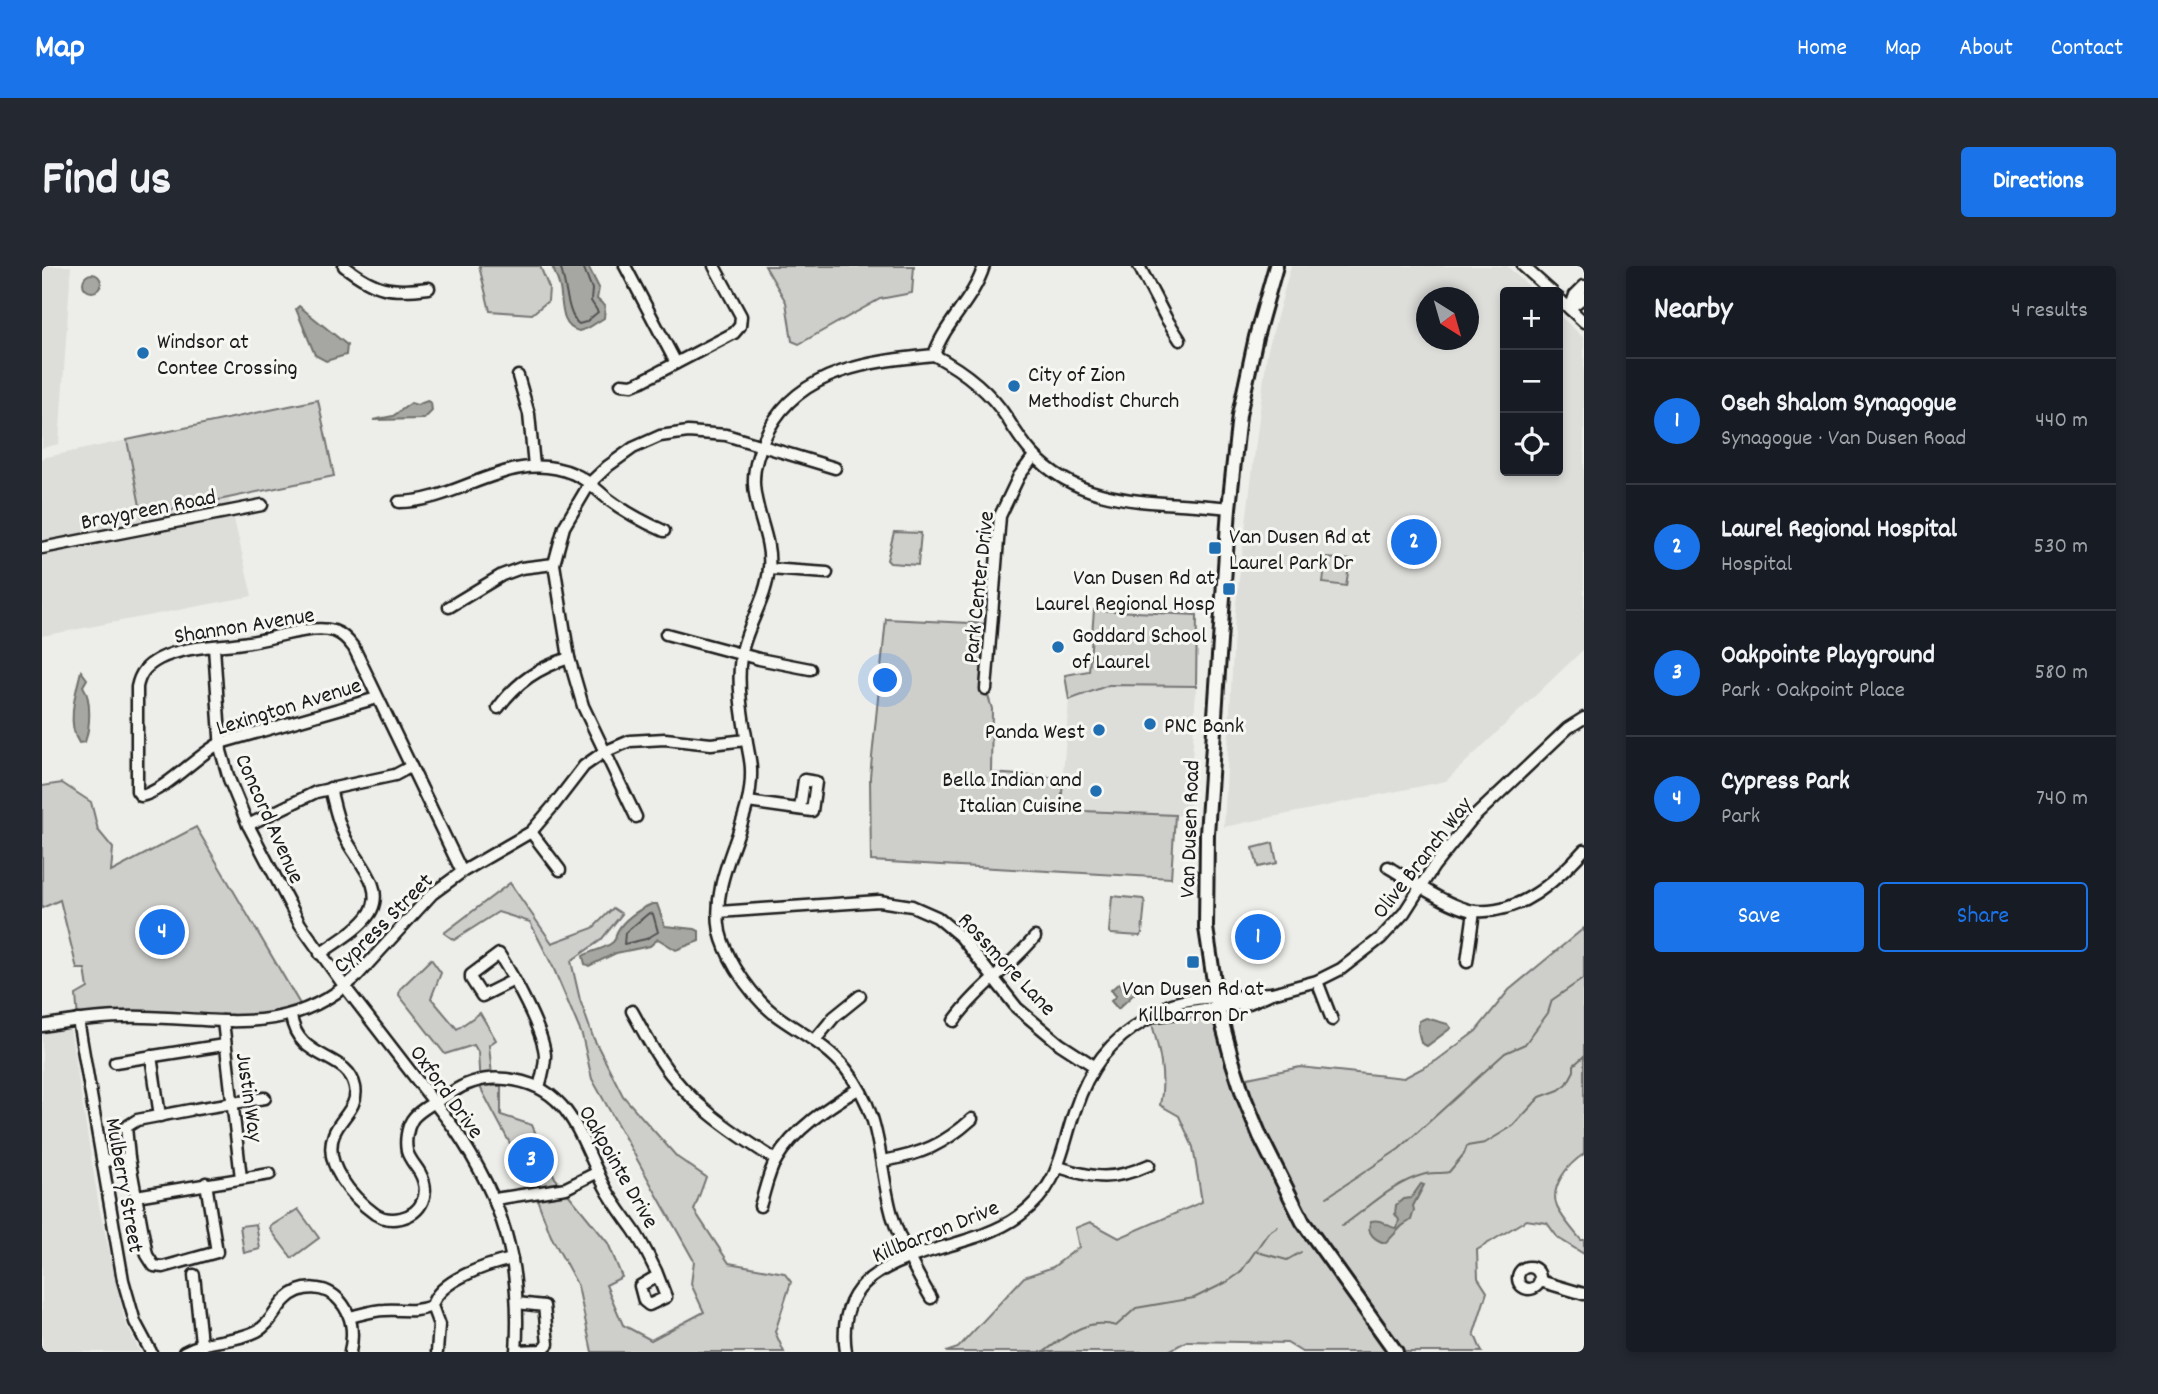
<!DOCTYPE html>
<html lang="en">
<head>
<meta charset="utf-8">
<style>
	:root { --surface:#171b24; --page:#242831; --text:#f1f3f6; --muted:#9ea1a6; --line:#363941; --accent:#1a73e8 }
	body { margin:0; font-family:Dekko,sans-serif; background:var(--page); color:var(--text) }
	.controls { position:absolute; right:21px; top:21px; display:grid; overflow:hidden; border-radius:7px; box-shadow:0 4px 10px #0003 }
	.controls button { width:63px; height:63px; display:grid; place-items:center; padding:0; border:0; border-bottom:2px solid var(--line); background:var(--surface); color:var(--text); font:35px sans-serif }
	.compass { position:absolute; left:1374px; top:21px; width:63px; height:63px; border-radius:50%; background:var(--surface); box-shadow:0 4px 10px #0003; rotate:143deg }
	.you { position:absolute; left:844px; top:415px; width:24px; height:24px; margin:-18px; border:5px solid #fff; border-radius:50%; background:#1a73e8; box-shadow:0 0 0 10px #1a73e833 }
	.badge { display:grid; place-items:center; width:46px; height:46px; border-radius:50%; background:var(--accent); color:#fff; font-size:23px; font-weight:700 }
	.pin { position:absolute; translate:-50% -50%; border:4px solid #fff; box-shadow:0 2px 7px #0006 }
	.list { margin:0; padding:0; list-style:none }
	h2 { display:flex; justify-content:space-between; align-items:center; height:91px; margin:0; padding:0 28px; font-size:30px }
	h2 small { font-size:23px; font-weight:400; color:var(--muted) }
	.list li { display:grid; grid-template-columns:46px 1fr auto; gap:21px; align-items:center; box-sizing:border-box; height:126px; padding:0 28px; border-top:2px solid var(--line) }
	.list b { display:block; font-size:26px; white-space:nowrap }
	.list p { margin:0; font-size:23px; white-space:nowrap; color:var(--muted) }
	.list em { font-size:23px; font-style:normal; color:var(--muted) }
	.actions { display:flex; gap:14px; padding:21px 28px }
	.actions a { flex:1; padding:16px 0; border:2px solid var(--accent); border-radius:7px; text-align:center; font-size:24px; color:var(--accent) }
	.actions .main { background:var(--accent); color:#fff }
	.icon { flex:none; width:38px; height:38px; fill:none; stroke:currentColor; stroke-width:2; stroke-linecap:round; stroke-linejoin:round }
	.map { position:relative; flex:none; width:1542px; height:1086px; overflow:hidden; border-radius:7px }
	header { display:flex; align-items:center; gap:42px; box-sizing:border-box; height:98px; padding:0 35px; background:var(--accent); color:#fff }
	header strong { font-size:33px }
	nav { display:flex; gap:38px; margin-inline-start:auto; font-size:24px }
	.intro { display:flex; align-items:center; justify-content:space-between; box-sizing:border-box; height:168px; padding:0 42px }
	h1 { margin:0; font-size:49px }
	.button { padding:18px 32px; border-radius:7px; background:var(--accent); color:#fff; font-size:24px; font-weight:700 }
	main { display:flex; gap:42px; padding:0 42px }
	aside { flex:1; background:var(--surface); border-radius:7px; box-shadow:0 4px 10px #0003 }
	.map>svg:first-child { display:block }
	.built { fill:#ddddda; fill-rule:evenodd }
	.green { fill:#cececb; stroke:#757574; stroke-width:2 }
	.water { fill:#a6a6a3; stroke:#6f6f6d; stroke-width:2 }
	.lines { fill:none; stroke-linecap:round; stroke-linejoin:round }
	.shore { stroke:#535352; stroke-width:2 }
	.stream { stroke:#6f6f6d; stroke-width:2 }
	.minor-casing { stroke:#1c1c1c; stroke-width:15 }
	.major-casing { stroke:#1c1c1c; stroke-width:18 }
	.minor { stroke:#f6f6f2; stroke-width:10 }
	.major { stroke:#f6f6f2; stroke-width:12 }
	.poi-dot { fill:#1f6fb2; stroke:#f6f6f2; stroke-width:2.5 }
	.labels { text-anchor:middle; stroke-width:6; stroke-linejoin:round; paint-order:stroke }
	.poi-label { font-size:23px; fill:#1c1c1c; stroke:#f6f6f2; text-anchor:start }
	.street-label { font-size:23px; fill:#1c1c1c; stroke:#f6f6f2 }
</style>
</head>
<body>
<header>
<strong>Map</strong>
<nav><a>Home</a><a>Map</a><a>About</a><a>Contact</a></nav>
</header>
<div class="intro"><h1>Find us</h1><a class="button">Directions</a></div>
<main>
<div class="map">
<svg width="1542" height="1086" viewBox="0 0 1542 1086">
	<rect width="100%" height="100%" fill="#edede9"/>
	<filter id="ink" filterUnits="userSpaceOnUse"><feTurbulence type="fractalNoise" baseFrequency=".0143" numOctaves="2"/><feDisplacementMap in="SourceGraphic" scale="14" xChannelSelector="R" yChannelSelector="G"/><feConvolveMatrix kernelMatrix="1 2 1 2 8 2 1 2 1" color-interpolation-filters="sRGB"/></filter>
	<g filter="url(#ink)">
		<g class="built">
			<polygon points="0,0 29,0 17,178 0,182"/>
			<path d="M 1249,0 L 1465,0 L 1493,26 L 1463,26 L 1463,205 L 1516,205 L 1516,48 L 1542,72 L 1542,383 L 1404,515 L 1182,561 L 1193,346 L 1225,87 ZM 1384,32 L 1426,32 L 1426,74 L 1384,74 Z"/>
			<polygon points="85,174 101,249 187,232 210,330 0,370 0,192"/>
			<polygon points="1067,419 1154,420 1147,550 1018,544 1027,434"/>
			<polygon points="28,762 57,940 83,1056 98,1086 0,1086 0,767"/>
		</g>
		<g class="green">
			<polygon points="437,0 498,0 507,22 506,35 490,48 448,45"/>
			<polygon points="723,0 872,0 870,27 838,33 757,78 750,75 744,36"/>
			<polygon points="276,134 292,210 100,250 85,174"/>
			<polygon points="852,266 879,267 876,299 848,297 845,294"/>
			<polygon points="1284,292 1308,294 1304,320 1281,317"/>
			<polygon points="1052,344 1155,349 1154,420 1067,419 1027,434 1023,409 1047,405"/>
			<polygon points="844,353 949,358 944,423 950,443 949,507 1021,512 1019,544 1133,549 1129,612 829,595 828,511"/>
			<polygon points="20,517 49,536 56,564 71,582 69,606 154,561 262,745 240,752 36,754 34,729 46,722 43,703 35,703 18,634 0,642 0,520"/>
			<polygon points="1231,577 1235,597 1216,601 1211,582"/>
			<polygon points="468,617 510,677 551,662 571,642 580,648 559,674 529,695 538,734 551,771 581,830 635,891 664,911 652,944 687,997 742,1007 749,1016 733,1066 742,1086 550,1086 536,1020 509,970 489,917 438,821 436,786 432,779 403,788 357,729 358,723 389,693 399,707 389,732 415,763 438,747 454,774 447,779 451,820 459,820 459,849 490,859 513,912 566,977 580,1011 564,1019 581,1059 609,1074 662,1046 649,1018 652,995 550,813 540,769 511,701 488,656 456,646 412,674 402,667"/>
			<polygon points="1070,630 1101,633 1103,636 1100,667 1098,670 1069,668 1067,666"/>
			<path d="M 1542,662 L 1542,888 C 1526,898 1507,921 1515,941 C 1520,952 1531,964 1539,974 L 1542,974 L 1542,988 L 1516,972 L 1505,957 L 1484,954 L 1435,984 L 1436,1012 L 1445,1026 L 1432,1067 L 1440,1086 L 1260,1086 L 1245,1077 L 1145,1075 L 1125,1086 L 904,1086 L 916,1082 L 982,1011 L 1011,1001 L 1037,981 L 1033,962 L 1048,956 L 1077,972 L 1160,936 L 1151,881 L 1137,850 L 1118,839 C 1125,810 1116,779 1108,751 L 1176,742 L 1196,814 L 1258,801 L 1362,812 L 1394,795 L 1434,765 L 1467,724 Z"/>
			<polygon points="256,943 277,972 250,992 228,963 229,960"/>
			<polygon points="214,958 218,983 202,987 198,960"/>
		</g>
		<g class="water">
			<path d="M 510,0 L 546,0 L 557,22 L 555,33 L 563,40 L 562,52 L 546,62 L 537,65 C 518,61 521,38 518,22 C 516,14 513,7 510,0 Z"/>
			<circle cx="50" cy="17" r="9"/>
			<polygon points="257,40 305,79 304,89 284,95 273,89 254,43"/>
			<polygon points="385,135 389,137 390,145 382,153 331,154 351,150 369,137 375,139"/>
			<path d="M 39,405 L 45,413 L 41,420 C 50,434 48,461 43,476 L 37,477 C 24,458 34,425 39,405 Z"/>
			<path d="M 610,638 L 615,638 L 623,660 L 653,663 L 657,665 L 657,675 L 634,684 L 616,673 L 608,680 L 574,687 L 547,700 L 543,698 L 541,690 C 551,684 563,683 571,676 C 576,670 572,673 575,666 C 581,654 597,643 610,638 Z"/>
			<polygon points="1077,717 1082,723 1087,718 1094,726 1076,743 1069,735 1074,730 1069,724"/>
			<polygon points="1384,752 1406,758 1409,762 1385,780 1379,777 1376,764 1377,755"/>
			<path d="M 1379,918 L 1382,919 L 1371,940 L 1372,944 L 1369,954 L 1360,960 L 1344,977 C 1334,975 1323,967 1329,955 C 1341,952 1345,962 1355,962 L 1357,954 L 1353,948 L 1354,939 L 1361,933 L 1369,932 Z"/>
		</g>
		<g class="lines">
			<g class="shore">
				<path d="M 518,0 C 524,15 525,50 537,58 L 544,56 L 556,46 L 549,35 L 550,23 L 541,0"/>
				<polygon points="607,647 611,648 616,666 604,673 582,678 583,667"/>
			</g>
			<g class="stream">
				<polyline points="1285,931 1357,883 1463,787 1483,778 1506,747 1510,734 1542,712"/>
				<path d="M 1300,960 C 1325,943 1351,917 1380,909 C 1389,906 1398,908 1407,906 L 1422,888 L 1425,880 L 1443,877 L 1471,860 L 1498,831 L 1517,824 L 1525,818 L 1532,805 L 1532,799 L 1542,790"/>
				<polyline points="1215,986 1245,994 1259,986"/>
				<path d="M 1002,1086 C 1024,1070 1045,1051 1074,1060 L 1094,1042 L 1152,1032 L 1185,1016 L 1198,1007 L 1226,967 L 1235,961"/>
			</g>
			<g class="minor-casing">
				<g id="minor">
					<path d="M 302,0 C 333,24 348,27 387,22"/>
					<polyline points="583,0 634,97"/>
					<polyline points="1097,0 1124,52 1138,74"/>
					<polyline points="1481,0 1510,26"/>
					<polyline points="1516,32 1542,56"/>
					<polyline points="1528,42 1542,31"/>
					<polyline points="1528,43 1533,29 1542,20"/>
					<path d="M 892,89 C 922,105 947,124 965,152 C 973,165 980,176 990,187 C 1043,245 1116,233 1187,242"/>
					<path d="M 892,89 C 903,56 931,35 942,0"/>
					<polyline points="476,110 487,148 492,200"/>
					<polyline points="579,118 590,119 600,115 692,67 698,60 699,50 672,0"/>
					<path d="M 357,236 C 418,236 469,181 532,208 C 545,213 555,224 566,233 C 583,246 602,256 622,265"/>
					<polyline points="0,282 220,239"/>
					<polyline points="727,303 785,307"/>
					<polyline points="407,341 460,309 479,302 512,298"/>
					<polyline points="624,368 717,393 768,403"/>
					<path d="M 172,381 L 179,485 L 187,513 L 206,559 L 258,658 L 303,721 L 412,862 C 462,936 480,996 474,1086"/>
					<polyline points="944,423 958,250 977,210 992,190"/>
					<path d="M 335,432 L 178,477 C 153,491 124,524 99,530 L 95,525 L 95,421 C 98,407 104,400 117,393 C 144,379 178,381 207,376 C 230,373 270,358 292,365 C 301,368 307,375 312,382 L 420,606"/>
					<path d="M 456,442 C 475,416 496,402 527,392"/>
					<polyline points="706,536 770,545 774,516 762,514 758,543"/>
					<polyline points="594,551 541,440 527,392 512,298 522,261 548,217 566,200 591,182 618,170 646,166 684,169 793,202"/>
					<polyline points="206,559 274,526 353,509 368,501"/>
					<polyline points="489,566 518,604"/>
					<path d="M 1346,601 C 1366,613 1410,643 1433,645 C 1478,649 1514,615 1542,584"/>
					<polyline points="677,646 837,635 870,640 895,651 919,671 975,742 1018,778 1052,800"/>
					<path d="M 278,688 C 294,676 317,664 328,647 C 345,619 312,593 302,569 C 295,554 292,538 288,522"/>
					<polyline points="1425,696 1432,645"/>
					<path d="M 472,714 L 440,730 L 429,713 L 429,709 L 457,688 C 471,710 501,764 503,789 C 503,800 500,811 497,821"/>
					<polyline points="1275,715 1290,754"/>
					<path d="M 590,745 C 599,761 607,777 617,792 C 645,836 690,866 734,894"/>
					<path d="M 249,750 C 256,796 306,786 313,821 C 317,841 298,852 292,868 C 280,898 311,932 333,948 C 341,953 350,954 359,952 C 380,947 389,927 378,907 C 374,900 367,893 365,885 C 363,875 365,862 370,854 C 378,842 397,835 409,827 C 426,815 444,811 464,813 C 529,819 537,872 562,919 C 570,935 581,949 591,963 C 600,976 607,991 614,1005 L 624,1031 L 607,1039 L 602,1035 L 598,1020 L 615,1010"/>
					<polyline points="1113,750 1207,737 1230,727 1275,715 1299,703 1339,672 1362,647 1392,600 1429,554 1526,462 1542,452"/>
					<polyline points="36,754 81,1014 93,1056 109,1086"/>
					<polyline points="181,755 199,912"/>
					<path d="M 912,755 C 935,723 968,701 993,671"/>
					<path d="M 0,760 C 34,754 68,750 102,751 C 183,753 246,771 313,712 L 390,628 L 420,606 L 489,566 L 512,539 L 542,500 L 562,486 L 588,475 L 623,473 L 669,478 L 704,474"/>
					<polyline points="773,774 792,751 818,730"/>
					<polyline points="109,790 118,850"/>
					<polyline points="73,796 182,779"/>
					<polyline points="154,843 223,832"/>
					<polyline points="148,844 95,854 84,861 87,892 105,989 112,1000 121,1001 175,986 164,917"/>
					<polyline points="61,895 87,892"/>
					<path d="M 841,895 C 880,888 901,879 930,853"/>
					<path d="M 1017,901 C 1053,913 1071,915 1107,899"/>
					<polyline points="94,930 228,908"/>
					<polyline points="453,933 524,922 556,906"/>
					<path d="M 718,940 C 723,925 726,907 734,894 C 752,863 786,841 816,823"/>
					<circle cx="1487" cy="1012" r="11"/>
					<polyline points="152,1009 160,1086"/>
					<polyline points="1498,1015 1542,1028"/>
					<path d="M 889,1032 C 873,1005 859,979 850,949 C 835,895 842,851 804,803 C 784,778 756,766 731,747 C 716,735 704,719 694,703 C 687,691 681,680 678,666 C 667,606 711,561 709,504 C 709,495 706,485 705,476 C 700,448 695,418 699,390 C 704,360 725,333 727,302 C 730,273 713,247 712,218 C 711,199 719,179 727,163 C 759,103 831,95 892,89"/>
					<polyline points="390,1040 397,1059 395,1086"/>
					<path d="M 308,1051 C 320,1048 332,1044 343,1044 C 362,1043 371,1047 390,1040 C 396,1014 447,998 470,993"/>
					<polyline points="474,1085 500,1084 506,1078 502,1040 475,1037"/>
					<path d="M 142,1086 C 165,1073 192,1077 215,1065 C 229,1058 233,1043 244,1033 C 260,1018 284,1019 298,1035 C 311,1050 312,1067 308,1086"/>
					<path d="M 804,1086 C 788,977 916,995 977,950 C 1018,920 1018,888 1033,844 C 1047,802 1067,774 1107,752 C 1115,747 1122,741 1130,738 C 1148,732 1169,731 1188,731 C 1202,730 1216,727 1230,727"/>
				</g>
			</g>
			<g class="major-casing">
				<polyline id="major" points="1234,0 1214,71 1197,149 1187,242 1165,568 1164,662 1176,742 1190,794 1202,831 1218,870 1261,956 1354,1086"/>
			</g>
			<use href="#minor" class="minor"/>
			<use href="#major" class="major"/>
		</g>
	</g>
	<g class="poi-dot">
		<circle cx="101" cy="87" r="7"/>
		<circle cx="972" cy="120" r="7"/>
		<rect x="1166" y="275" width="14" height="14" rx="3.5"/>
		<rect x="1180" y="316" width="14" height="14" rx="3.5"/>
		<circle cx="1016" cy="381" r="7"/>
		<circle cx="1108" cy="458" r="7"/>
		<circle cx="1057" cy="464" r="7"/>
		<circle cx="1054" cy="525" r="7"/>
		<rect x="1144" y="689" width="14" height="14" rx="3.5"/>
	</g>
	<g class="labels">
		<g class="poi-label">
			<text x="115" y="82">Windsor at<tspan x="115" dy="26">Contee Crossing</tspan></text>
			<text x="986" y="115">City of Zion<tspan x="986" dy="26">Methodist Church</tspan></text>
			<text x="1187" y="277">Van Dusen Rd at<tspan x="1187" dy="26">Laurel Park Dr</tspan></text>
			<text x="1173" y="318" text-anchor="end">Van Dusen Rd at<tspan x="1173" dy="26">Laurel Regional Hosp</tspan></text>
			<text x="1030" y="376">Goddard School<tspan x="1030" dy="26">of Laurel</tspan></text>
			<text x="1122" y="466">PNC Bank</text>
			<text x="1043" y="472" text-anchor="end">Panda West</text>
			<text x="1040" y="520" text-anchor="end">Bella Indian and<tspan x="1040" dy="26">Italian Cuisine</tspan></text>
			<text x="1151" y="729" text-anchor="middle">Van Dusen Rd at<tspan x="1151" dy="26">Killbarron Dr</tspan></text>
		</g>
		<g class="street-label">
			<text transform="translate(106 242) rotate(-11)" y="8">Braygreen Road</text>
			<text transform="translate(935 321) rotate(-84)" y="8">Park Center Drive</text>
			<text transform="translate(202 358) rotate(-9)" y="8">Shannon Avenue</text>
			<text transform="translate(246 439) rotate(-17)" y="8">Lexington Avenue</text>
			<text transform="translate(229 552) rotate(66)" y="8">Concord Avenue</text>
			<text transform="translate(1146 563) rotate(-88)" y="8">Van Dusen Road</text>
			<text transform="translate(1379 591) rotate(-52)" y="8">Olive Branch Way</text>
			<text transform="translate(340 656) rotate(-45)" y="8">Cypress Street</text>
			<text transform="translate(966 697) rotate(47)" y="8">Rossmore Lane</text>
			<text transform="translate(406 825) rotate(54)" y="8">Oxford Drive</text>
			<text transform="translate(209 831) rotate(82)" y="8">Justin Way</text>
			<text transform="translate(578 900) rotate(60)" y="8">Oakpointe Drive</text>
			<text transform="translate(84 919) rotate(80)" y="8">Mulberry Street</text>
			<text transform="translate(893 964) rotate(-22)" y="8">Killbarron Drive</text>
		</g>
	</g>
</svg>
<div class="controls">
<button>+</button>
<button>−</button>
<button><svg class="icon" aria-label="locate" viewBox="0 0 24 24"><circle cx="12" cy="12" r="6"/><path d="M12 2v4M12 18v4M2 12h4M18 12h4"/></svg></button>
</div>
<svg class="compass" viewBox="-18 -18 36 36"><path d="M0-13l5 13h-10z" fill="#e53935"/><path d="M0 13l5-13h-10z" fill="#9ea1a6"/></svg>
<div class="you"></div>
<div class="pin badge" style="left:1216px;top:671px">1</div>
<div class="pin badge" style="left:1372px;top:276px">2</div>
<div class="pin badge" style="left:489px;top:894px">3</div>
<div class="pin badge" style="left:120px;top:666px">4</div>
</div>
<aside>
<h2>Nearby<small>4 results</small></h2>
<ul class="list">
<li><span class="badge">1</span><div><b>Oseh Shalom Synagogue</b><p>Synagogue · Van Dusen Road</p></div><em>440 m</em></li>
<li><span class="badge">2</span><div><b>Laurel Regional Hospital</b><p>Hospital</p></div><em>530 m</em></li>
<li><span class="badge">3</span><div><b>Oakpointe Playground</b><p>Park · Oakpoint Place</p></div><em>580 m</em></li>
<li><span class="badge">4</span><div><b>Cypress Park</b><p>Park</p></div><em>740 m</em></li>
</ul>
<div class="actions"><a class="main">Save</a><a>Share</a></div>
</aside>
</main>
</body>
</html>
